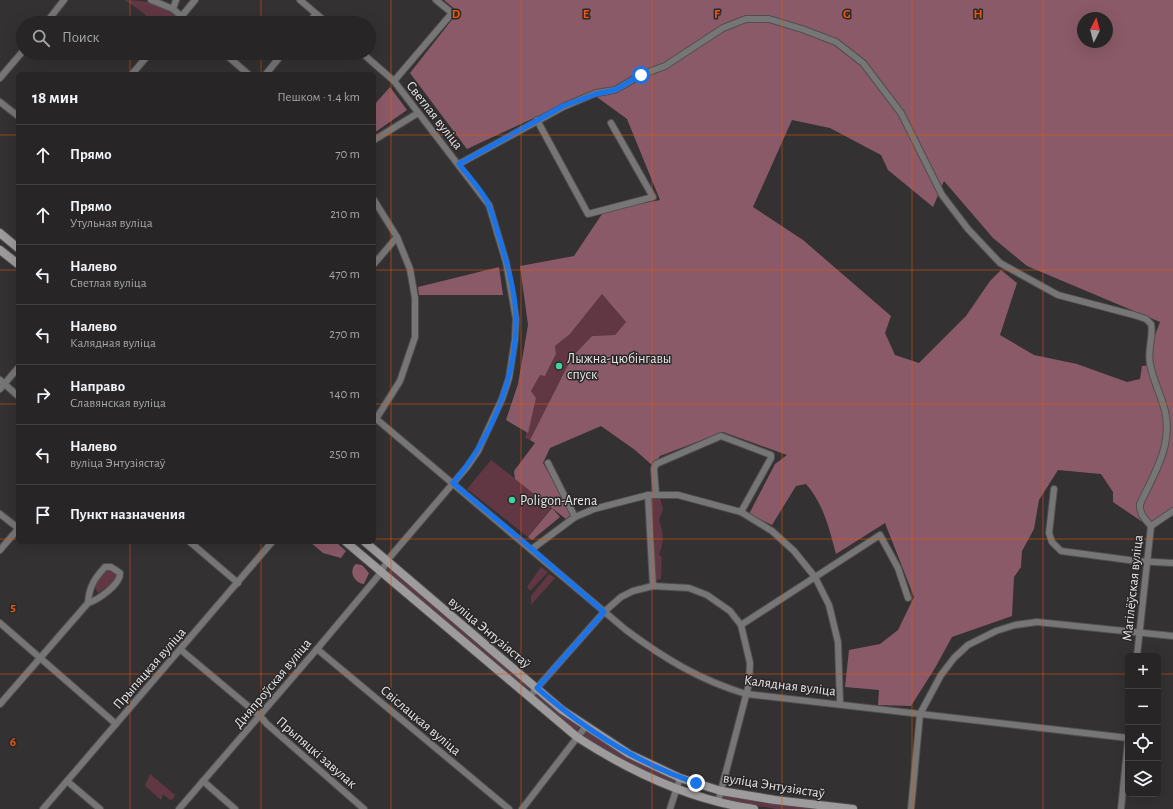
<!DOCTYPE html>
<html lang="ru">
<head>
<meta charset="utf-8">
<style>
	:root { --surface:#272526; --page:#2f2d2e; --text:#f1f3f6; --muted:#a4a5a7; --line:#434243 }
	body { margin:0; font-family:"Alegreya Sans",sans-serif; background:var(--page); color:var(--text) }
	.controls { position:absolute; right:12px; bottom:12px; display:grid; overflow:hidden; border-radius:6px; box-shadow:0 4px 16px #0002 }
	.controls button { width:36px; height:36px; display:grid; place-items:center; padding:0; border:0; border-bottom:1px solid var(--line); background:var(--surface); color:var(--text); font:20px sans-serif }
	.compass { position:absolute; left:1077px; top:12px; width:36px; height:36px; border-radius:50%; background:var(--surface); box-shadow:0 4px 16px #0002; rotate:6deg }
	.stop { position:absolute; width:12px; height:12px; margin:-9px; border:3px solid #1a73e8; border-radius:50%; background:#fff }
	.stop.end { background:#1a73e8; border-color:#fff; box-shadow:0 1px 4px #0008 }
	.list { margin:0; padding:0; list-style:none }
	h2 { display:flex; justify-content:space-between; align-items:center; height:52px; margin:0; padding:0 16px; font-size:17px }
	h2 small { font-size:13px; font-weight:400; color:var(--muted) }
	.list li { display:grid; grid-template-columns:26px 1fr auto; gap:12px; align-items:center; box-sizing:border-box; height:60px; padding:0 16px; border-top:1px solid var(--line) }
	.list b { display:block; font-size:15px; white-space:nowrap }
	.list p { margin:0; font-size:13px; white-space:nowrap; color:var(--muted) }
	.list em { font-size:13px; font-style:normal; color:var(--muted) }
	.icon { flex:none; width:22px; height:22px; fill:none; stroke:currentColor; stroke-width:2; stroke-linecap:round; stroke-linejoin:round }
	.map { position:relative; flex:none; width:1173px; height:809px; overflow:hidden }
	.search { position:absolute; background:var(--surface); box-shadow:0 4px 16px #0002; left:16px; top:16px; width:360px; height:44px; display:flex; align-items:center; gap:10px; box-sizing:border-box; padding:0 14px; border-radius:22px; color:var(--muted); font-size:15px }
	.panel { position:absolute; background:var(--surface); box-shadow:0 4px 16px #0002; left:16px; top:72px; width:360px; height:472px; border-radius:6px }
	.map>svg:first-child { display:block }
	.green { fill:#613744 }
	.forest { fill:#8b5a68; fill-rule:evenodd }
	.lines { fill:none; stroke-linecap:round; stroke-linejoin:round }
	.street-casing { stroke:#514e4f; stroke-width:8 }
	.secondary-casing { stroke:#514e4f; stroke-width:10 }
	.street { stroke:#777676; stroke-width:6 }
	.secondary { stroke:#9e9b9c; stroke-width:8 }
	.route { stroke:#1a73e8; stroke-width:5 }
	.grid { fill:none; stroke:#e8590c; stroke-width:1; stroke-opacity:0.55 }
	.poi-dot { fill:#3fd4a2; stroke:#2a2728; stroke-width:1.5 }
	.labels { text-anchor:middle; stroke-width:3; stroke-linejoin:round; paint-order:stroke }
	.street-label { font-size:14px; fill:#e7e5e6; stroke:#2a2728 }
	.poi-label { font-size:14px; fill:#e7e5e6; stroke:#2a2728; text-anchor:start }
	.grid-label { font-size:13px; text-anchor:middle; font-weight:bold; fill:#e8590c; stroke:#2a2728; stroke-width:3; stroke-linejoin:round; paint-order:stroke }
</style>
</head>
<body>
<div class="map">
<svg width="1173" height="809" viewBox="0 0 1173 809">
	<rect width="100%" height="100%" fill="#343132"/>
	<g class="green">
		<path d="M 125,0 C 143,0 160,3 175,15 L 167,23 L 154,23 L 142,12 Z"/>
		<polygon points="602,294 626,322 615,335 592,336 572,357 530,440 525,438 536,398 531,391 540,375 546,375 556,354 555,346 570,334"/>
		<polygon points="491,460 552,507 528,537 467,489"/>
		<path d="M 655,497 L 660,498 L 663,509 L 659,520 C 663,530 665,543 659,554 L 662,558 L 661,579 L 656,580 L 654,577 L 653,546 L 655,541 L 651,504 L 651,499 Z"/>
		<polygon points="391,567 531,688 528,691 387,572 388,568"/>
		<polygon points="541,567 548,572 530,591 527,587"/>
		<polygon points="107,569 115,573 117,577 110,585 98,593 94,586 101,574"/>
		<polygon points="549,574 555,578 531,605 531,596"/>
		<polygon points="536,692 580,726 576,732 534,697"/>
		<polygon points="586,730 608,746 675,780 673,784 642,772 581,736"/>
		<polygon points="150,774 175,795 173,799 170,800 163,794 161,800 145,786"/>
		<polygon points="723,795 825,809 776,809 723,800"/>
	</g>
	<g class="forest">
		<path d="M 444,0 L 1173,0 L 1173,508 L 1147,525 L 1113,502 L 1113,492 L 1101,474 L 1058,470 L 1039,500 L 1034,529 L 1022,551 L 1021,567 L 1014,577 L 1012,616 L 952,637 L 935,668 L 911,706 L 878,705 L 879,690 L 845,687 L 849,650 L 880,644 L 898,630 L 914,597 L 885,523 L 836,554 C 829,528 824,505 806,484 L 796,486 L 772,525 L 749,514 L 775,464 L 787,455 L 723,432 L 660,456 L 653,466 L 635,450 L 601,426 L 550,448 L 543,463 L 572,514 L 566,519 L 515,479 L 514,471 L 535,443 L 530,440 L 572,357 L 592,336 L 615,335 L 626,322 L 602,294 L 570,334 L 555,346 L 556,354 L 545,376 L 540,375 L 531,391 L 536,398 L 528,433 L 506,420 L 518,384 L 528,325 L 520,266 L 574,256 L 604,211 L 660,200 L 627,119 L 590,92 L 467,149 L 410,73 L 458,12 ZM 1083,18 L 1107,18 L 1107,42 L 1083,42 ZM 792,120 L 830,128 L 881,155 L 888,170 L 933,207 L 944,181 L 993,238 L 1027,266 L 1160,322 L 1151,346 L 1152,365 L 1142,366 L 1140,379 L 1127,382 L 1077,364 L 1034,355 L 1000,335 L 1017,283 L 1001,270 L 990,281 L 966,316 L 919,363 L 895,355 L 885,333 L 891,316 L 803,240 L 753,207 Z"/>
		<polygon points="390,87 407,110 374,133 374,105"/>
		<polygon points="499,267 503,295 419,295 418,287"/>
		<polygon points="552,508 560,517 532,540 528,537"/>
		<polygon points="310,542 336,542 346,551 341,558 323,553"/>
		<path d="M 356,564 L 362,565 L 369,573 L 364,584 C 354,583 348,571 356,564 Z"/>
	</g>
	<g class="lines">
		<g class="street-casing">
			<g id="street">
				<polyline points="151,0 173,9 189,23"/>
				<polyline points="300,0 327,23"/>
				<polyline points="173,9 176,0"/>
				<polyline points="46,23 64,0"/>
				<polyline points="176,23 195,0"/>
				<polyline points="308,23 316,14"/>
				<polyline points="224,53 248,74"/>
				<polyline points="132,74 150,53"/>
				<polyline points="266,74 283,53"/>
				<polyline points="0,78 23,51"/>
				<polyline points="394,81 452,13 436,0"/>
				<polyline points="0,102 18,116"/>
				<polyline points="537,120 588,214 653,197 611,123"/>
				<polyline points="374,140 418,113"/>
				<path d="M 459,164 L 563,107 L 596,93 L 615,90 L 641,75 L 665,66 L 723,28 L 746,19 L 769,19 L 802,29 L 836,42 L 863,63 L 901,113 L 942,195 L 968,229 L 1000,263 L 1058,295 L 1134,315 L 1146,319 L 1151,324 C 1154,335 1147,349 1150,364 C 1153,380 1161,395 1165,411 C 1173,445 1154,474 1140,504 C 1139,514 1145,519 1151,526"/>
				<polyline points="374,200 397,237 410,269 415,298 415,337 400,381 376,419"/>
				<polyline points="374,264 397,237"/>
				<polyline points="0,380 18,396"/>
				<polyline points="0,389 18,368"/>
				<path d="M 374,417 L 626,630 C 665,659 700,680 746,694 L 1128,738"/>
				<polyline points="548,463 575,517"/>
				<polyline points="1054,489 1049,533 1052,542 1061,551 1136,561 1173,563"/>
				<polyline points="656,494 654,469 656,464 721,436 771,455 771,458 741,512"/>
				<polyline points="648,495 653,586"/>
				<polyline points="0,514 18,528"/>
				<polyline points="1151,526 1173,511"/>
				<polyline points="190,542 238,583"/>
				<polyline points="532,549 575,517 594,509 648,495 678,495 741,512 772,531 794,551 815,577 829,605 838,642 840,703"/>
				<polyline points="0,550 18,529"/>
				<polyline points="0,623 116,724"/>
				<polyline points="741,625 880,535 898,568 908,598"/>
				<polyline points="317,649 509,809"/>
				<polyline points="181,650 261,717 267,724 364,809"/>
				<polyline points="1137,656 1151,526"/>
				<polyline points="529,697 604,612 621,597 633,591 653,586 689,588 707,595 730,611 741,625 750,663 749,684 718,802"/>
				<path d="M 0,704 L 88,603 C 98,600 121,584 120,573 L 111,567 L 105,567 C 94,579 89,587 88,603"/>
				<polyline points="67,781 100,809"/>
				<polyline points="203,781 235,809"/>
				<polyline points="43,809 272,542"/>
				<polyline points="179,809 317,649 379,575 390,557 467,467 478,451 502,399 509,378 515,339 516,319 506,262 489,205 394,81 362,53"/>
				<polyline points="522,809 586,726"/>
				<polyline points="670,809 680,778"/>
				<polyline points="911,809 920,714 941,675 954,658 968,645 996,631 1015,625 1037,622 1173,636"/>
				<polyline points="1121,809 1128,740"/>
			</g>
		</g>
		<g class="secondary-casing">
			<g id="secondary">
				<polyline points="0,233 18,248"/>
				<polyline points="0,250 18,264"/>
				<path d="M 346,542 L 577,737 C 631,772 690,800 754,809"/>
				<polyline points="365,542 562,710 629,754 680,778 721,791 775,800 853,809"/>
			</g>
		</g>
		<use href="#street" class="street"/>
		<use href="#secondary" class="secondary"/>
	</g>
	<g class="lines">
		<path class="route" d="M 641,75 L 615,90 L 596,94 L 563,106 L 459,164 C 468,176 484,192 489,206 C 494,217 497,231 501,243 C 508,267 516,295 516,320 C 516,379 491,439 453,483 L 532,549 L 604,612 L 537,688 C 584,729 637,763 696,783"/>
	</g>
	<path class="grid" d="M 130,0 L 130,23M 261,0 L 261,23M 391,0 L 391,809M 521,0 L 521,809M 652,0 L 652,809M 782,0 L 782,809M 912,0 L 912,809M 1043,0 L 1043,809M 130,53 L 130,74M 261,53 L 261,74M 0,135 L 18,135M 374,135 L 1173,135M 0,270 L 18,270M 374,270 L 1173,270M 0,404 L 18,404M 374,404 L 1173,404M 0,539 L 18,539M 374,539 L 1173,539M 130,542 L 130,809M 261,542 L 261,809M 0,674 L 1128,674M 1158,674 L 1173,674"/>
	<g class="poi-dot">
		<circle cx="559" cy="366" r="4"/>
		<circle cx="512" cy="500" r="4"/>
	</g>
	<g class="labels">
		<g class="street-label">
			<text transform="translate(435 115) rotate(52)" y="5">Светлая вуліца</text>
			<text transform="translate(1132 588) rotate(-84)" y="5">Магілёўская вуліца</text>
			<text transform="translate(490 632) rotate(40)" y="5">вуліца Энтузіястаў</text>
			<text transform="translate(149 668) rotate(-49)" y="5">Прыпяцкая вуліца</text>
			<text transform="translate(272 683) rotate(-50)" y="5">Дняпроўская вуліца</text>
			<text transform="translate(790 685) rotate(7)" y="5">Калядная вуліца</text>
			<text transform="translate(421 720) rotate(40)" y="5">Свіслацкая вуліца</text>
			<text transform="translate(317 752) rotate(41)" y="5">Прыпяцкі завулак</text>
			<text transform="translate(774 785) rotate(9)" y="5">вуліца Энтузіястаў</text>
		</g>
		<g class="poi-label">
			<text x="567" y="363">Лыжна-цюбінгавы<tspan x="567" dy="16">спуск</tspan></text>
			<text x="520" y="505">Poligon-Arena</text>
		</g>
	</g>
	<g class="grid-label">
		<text x="456" y="18">D</text>
		<text x="586" y="18">E</text>
		<text x="717" y="18">F</text>
		<text x="847" y="18">G</text>
		<text x="978" y="18">H</text>
		<text x="13" y="611">5</text>
		<text x="13" y="746">6</text>
	</g>
</svg>
<div class="controls">
<button>+</button>
<button>−</button>
<button><svg class="icon" aria-label="locate" viewBox="0 0 24 24"><circle cx="12" cy="12" r="6"/><path d="M12 2v4M12 18v4M2 12h4M18 12h4"/></svg></button>
<button><svg class="icon" aria-label="layers" viewBox="0 0 24 24"><path d="M12 4l9 5-9 5-9-5zM3 14l9 5 9-5"/></svg></button>
</div>
<svg class="compass" viewBox="-18 -18 36 36"><path d="M0-13l5 13h-10z" fill="#e53935"/><path d="M0 13l5-13h-10z" fill="#a4a5a7"/></svg>
<div class="stop" style="left:641px;top:75px"></div>
<div class="stop end" style="left:696px;top:783px"></div>
<div class="search"><svg class="icon" aria-label="search" viewBox="0 0 24 24"><circle cx="10" cy="10" r="6"/><path d="M15 15l6 6"/></svg>Поиск</div>
<section class="panel">
<h2>18 мин<small>Пешком · 1.4 km</small></h2>
<ul class="list">
<li><svg class="icon" aria-label="ahead" viewBox="0 0 24 24"><path d="M12 20V5M6 11l6-6 6 6"/></svg><div><b>Прямо</b></div><em>70 m</em></li>
<li><svg class="icon" aria-label="ahead" viewBox="0 0 24 24"><path d="M12 20V5M6 11l6-6 6 6"/></svg><div><b>Прямо</b><p>Утульная вуліца</p></div><em>210 m</em></li>
<li><svg class="icon" aria-label="left" viewBox="0 0 24 24"><path d="M17 20v-9H6M10 6l-5 5 5 5"/></svg><div><b>Налево</b><p>Светлая вуліца</p></div><em>470 m</em></li>
<li><svg class="icon" aria-label="left" viewBox="0 0 24 24"><path d="M17 20v-9H6M10 6l-5 5 5 5"/></svg><div><b>Налево</b><p>Калядная вуліца</p></div><em>270 m</em></li>
<li><svg class="icon" aria-label="right" viewBox="0 0 24 24"><path d="M7 20v-9h11M14 6l5 5-5 5"/></svg><div><b>Направо</b><p>Славянская вуліца</p></div><em>140 m</em></li>
<li><svg class="icon" aria-label="left" viewBox="0 0 24 24"><path d="M17 20v-9H6M10 6l-5 5 5 5"/></svg><div><b>Налево</b><p>вуліца Энтузіястаў</p></div><em>250 m</em></li>
<li><svg class="icon" aria-label="arrive" viewBox="0 0 24 24"><path d="M6 21V4h12l-3 4 3 4H6"/></svg><div><b>Пункт назначения</b></div></li>
</ul>
</section>
</div>
</body>
</html>
